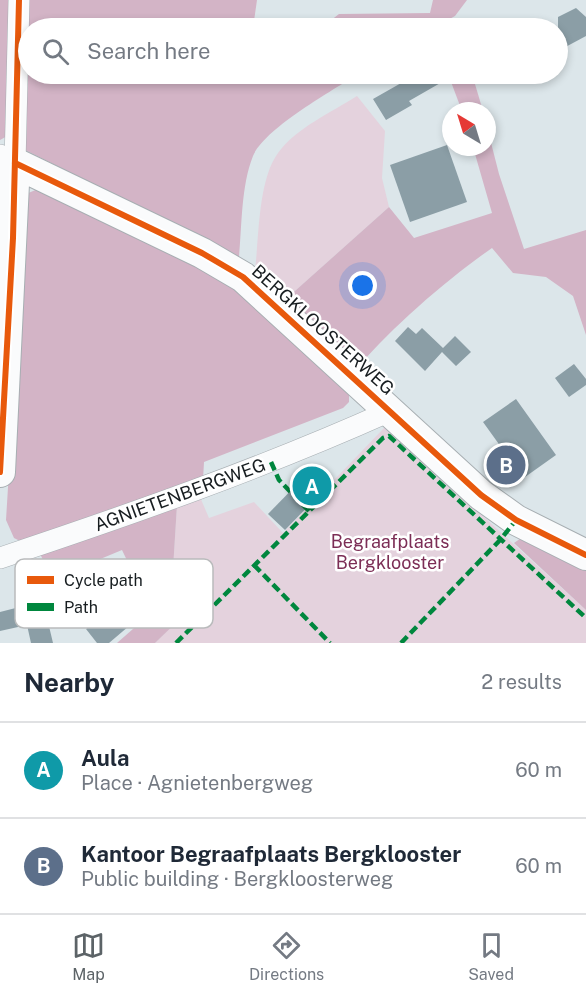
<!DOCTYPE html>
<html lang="en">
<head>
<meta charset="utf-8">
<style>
	:root { --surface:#fff; --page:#f2f2f3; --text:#1f2937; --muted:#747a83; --line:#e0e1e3; --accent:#5c6367 }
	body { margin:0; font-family:"Public Sans",sans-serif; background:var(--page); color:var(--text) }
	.compass { position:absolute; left:442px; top:102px; width:54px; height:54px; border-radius:50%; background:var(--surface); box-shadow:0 3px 9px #0003; rotate:322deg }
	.you { position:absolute; left:363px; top:286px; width:21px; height:21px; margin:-15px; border:4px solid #fff; border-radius:50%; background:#1a73e8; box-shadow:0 0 0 9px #1a73e833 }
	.badge { display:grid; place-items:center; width:39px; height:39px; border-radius:50%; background:var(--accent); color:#fff; font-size:20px; font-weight:700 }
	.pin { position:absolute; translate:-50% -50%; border:3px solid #fff; box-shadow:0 2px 6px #0006 }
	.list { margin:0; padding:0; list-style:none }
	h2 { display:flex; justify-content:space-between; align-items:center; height:78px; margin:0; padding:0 24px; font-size:26px }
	h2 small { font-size:20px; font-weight:400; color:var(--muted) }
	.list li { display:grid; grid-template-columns:39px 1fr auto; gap:18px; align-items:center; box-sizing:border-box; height:96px; padding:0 24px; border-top:2px solid var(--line) }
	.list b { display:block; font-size:22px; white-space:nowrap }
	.list p { margin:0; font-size:20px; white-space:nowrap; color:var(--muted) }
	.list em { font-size:20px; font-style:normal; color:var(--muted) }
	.icon { flex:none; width:33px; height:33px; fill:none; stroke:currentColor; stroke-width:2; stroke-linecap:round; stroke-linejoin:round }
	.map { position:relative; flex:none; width:586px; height:643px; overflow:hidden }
	.search { position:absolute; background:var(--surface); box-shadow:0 3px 9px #0003; left:18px; right:18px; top:18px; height:66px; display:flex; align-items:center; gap:15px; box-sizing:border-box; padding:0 21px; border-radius:33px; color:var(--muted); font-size:22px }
	.sheet { height:270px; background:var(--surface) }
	nav { display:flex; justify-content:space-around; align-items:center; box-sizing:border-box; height:84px; border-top:2px solid var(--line); background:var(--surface); font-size:16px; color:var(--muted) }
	nav a { display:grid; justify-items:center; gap:3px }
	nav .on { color:var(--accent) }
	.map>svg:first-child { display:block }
	.green { fill:#e4d2dd }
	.forest { fill:#d3b4c6 }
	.building { fill:#8b9ea6 }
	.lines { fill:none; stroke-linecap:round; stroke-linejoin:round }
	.street-casing { stroke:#a7aeb2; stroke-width:22 }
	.secondary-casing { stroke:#a7aeb2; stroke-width:32 }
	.street { stroke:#fafbfc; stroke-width:21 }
	.secondary { stroke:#fafbfc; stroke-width:30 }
	.quiet { stroke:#00873e; stroke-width:4.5; stroke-dasharray:9 4.5; stroke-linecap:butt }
	.cycleway-casing { stroke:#fff; stroke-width:10 }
	.cycleway { stroke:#e8590c; stroke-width:6 }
	.labels { text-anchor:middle; stroke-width:5; stroke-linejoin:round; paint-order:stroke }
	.street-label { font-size:18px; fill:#171d20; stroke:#fff }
	.park-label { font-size:18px; fill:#7c2e56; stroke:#fff }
	.key { fill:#fff; stroke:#b9bbbc; stroke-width:1.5 }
	.key-label { font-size:16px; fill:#171d20 }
</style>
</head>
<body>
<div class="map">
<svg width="586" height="643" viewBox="0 0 586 643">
	<rect width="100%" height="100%" fill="#dce6ea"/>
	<g class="green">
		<path d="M 357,96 L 385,131 L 382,178 L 389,207 L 286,299 L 255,271 C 259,237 258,180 278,153 C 296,128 332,112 357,96 Z"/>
		<polygon points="385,427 586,610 586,643 155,643 184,614 166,600 185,583 173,569 177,505 200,497 209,518 254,502 283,533"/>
	</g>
	<g class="forest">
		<polygon points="0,0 10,0 9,135 0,140"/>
		<path d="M 27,0 L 257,0 L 253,28 L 28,28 L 28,74 L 246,74 L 246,81 L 296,82 L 301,74 L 358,74 C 332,91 265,128 253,156 C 241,186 242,226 239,257 L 25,150 Z"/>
		<polygon points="433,0 467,0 455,16 433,28 321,28 339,14 430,13"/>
		<polygon points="448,74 472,74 483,111 462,111"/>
		<path d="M 487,127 L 499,174 L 524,249 L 586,230 L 586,335 L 573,296 L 546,277 L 513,273 L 492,248 C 450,277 393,326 360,365 L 286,299 L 389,207 L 414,238 L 492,213 L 473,147 L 487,147 Z"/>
		<polygon points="45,186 230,281 349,389 349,402 343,408 204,462 203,480 22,542 14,538 6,520 26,194"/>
		<polygon points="177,505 173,569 159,578 136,579 122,550 57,577 49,571 40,554"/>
		<polygon points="524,536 586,569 586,610 514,543"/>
		<polygon points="166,600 185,614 155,643 117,643"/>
	</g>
	<g class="building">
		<polygon points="576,8 586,17 586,36 558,51 558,17"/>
		<polygon points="417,74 456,74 409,101 412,105 386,120 373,99"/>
		<polygon points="447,145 467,202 410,222 390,165"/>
		<polygon points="408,327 416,334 422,328 443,348 455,336 471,352 456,366 442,352 425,371 395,341"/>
		<polygon points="574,364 586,379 586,385 569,397 555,378"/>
		<polygon points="516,399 556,455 511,487 489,455 501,447 483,422"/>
		<polygon points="307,474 321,493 285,530 268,514"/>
		<polygon points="43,601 53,643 31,643 27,625 0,631 0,612"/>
		<polygon points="114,607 129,626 109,643 97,643 86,629"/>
	</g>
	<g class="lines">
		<g class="street-casing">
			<g id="street">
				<polyline points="0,155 15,163 19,0"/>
				<path d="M 0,558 C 132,514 263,468 390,411"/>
			</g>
		</g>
		<g class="secondary-casing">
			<polyline id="secondary" points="0,472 15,163 202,253 243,277 481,495 516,520 586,555"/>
		</g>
		<use href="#street" class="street"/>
		<use href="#secondary" class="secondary"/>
		<g class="quiet">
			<polyline points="271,462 279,480 309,511"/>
			<polyline points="254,565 330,643"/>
			<polyline points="176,643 383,438 389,436 586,618"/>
			<polyline points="401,643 501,539 516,520"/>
		</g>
		<g class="cycleway-casing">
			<g id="cycleway">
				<polyline points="15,163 202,253 243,277 481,495 516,520 586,555"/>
				<polyline points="0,472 13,238 19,0"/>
			</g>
		</g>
		<use href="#cycleway" class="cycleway"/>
	</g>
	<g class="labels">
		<g class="street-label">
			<text transform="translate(323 330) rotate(42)" y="6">BERGKLOOSTERWEG</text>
			<text transform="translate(180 495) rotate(-20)" y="6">AGNIETENBERGWEG</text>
		</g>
		<g class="park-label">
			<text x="390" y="548">Begraafplaats<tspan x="390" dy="21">Bergklooster</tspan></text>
		</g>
	</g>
	<rect x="15" y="559" width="198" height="69" rx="9" class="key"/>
	<rect x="27" y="576" width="27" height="8" fill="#e8590c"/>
	<rect x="27" y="603" width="27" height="8" fill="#00873e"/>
	<g class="key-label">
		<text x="64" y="586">Cycle path</text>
		<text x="64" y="613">Path</text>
	</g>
</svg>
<svg class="compass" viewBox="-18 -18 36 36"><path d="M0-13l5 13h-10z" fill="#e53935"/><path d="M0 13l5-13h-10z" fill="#747a83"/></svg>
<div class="you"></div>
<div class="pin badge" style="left:312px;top:486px;background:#0f9aa8">A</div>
<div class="pin badge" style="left:506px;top:465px;background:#5c6f8a">B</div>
<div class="search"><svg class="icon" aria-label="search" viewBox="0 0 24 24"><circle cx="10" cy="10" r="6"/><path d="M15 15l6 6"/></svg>Search here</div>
</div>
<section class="sheet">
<h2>Nearby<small>2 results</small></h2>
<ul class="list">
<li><span class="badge" style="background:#0f9aa8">A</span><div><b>Aula</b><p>Place · Agnietenbergweg</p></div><em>60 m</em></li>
<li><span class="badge" style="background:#5c6f8a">B</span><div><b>Kantoor Begraafplaats Bergklooster</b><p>Public building · Bergkloosterweg</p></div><em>60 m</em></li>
</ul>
</section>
<nav>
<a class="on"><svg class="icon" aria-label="map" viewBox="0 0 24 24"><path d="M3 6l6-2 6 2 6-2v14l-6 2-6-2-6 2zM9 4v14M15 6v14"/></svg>Map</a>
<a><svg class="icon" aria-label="directions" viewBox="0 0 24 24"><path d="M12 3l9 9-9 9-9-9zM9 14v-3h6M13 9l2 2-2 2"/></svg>Directions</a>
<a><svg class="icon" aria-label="saved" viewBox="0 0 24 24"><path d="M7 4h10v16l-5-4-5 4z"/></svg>Saved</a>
</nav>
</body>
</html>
